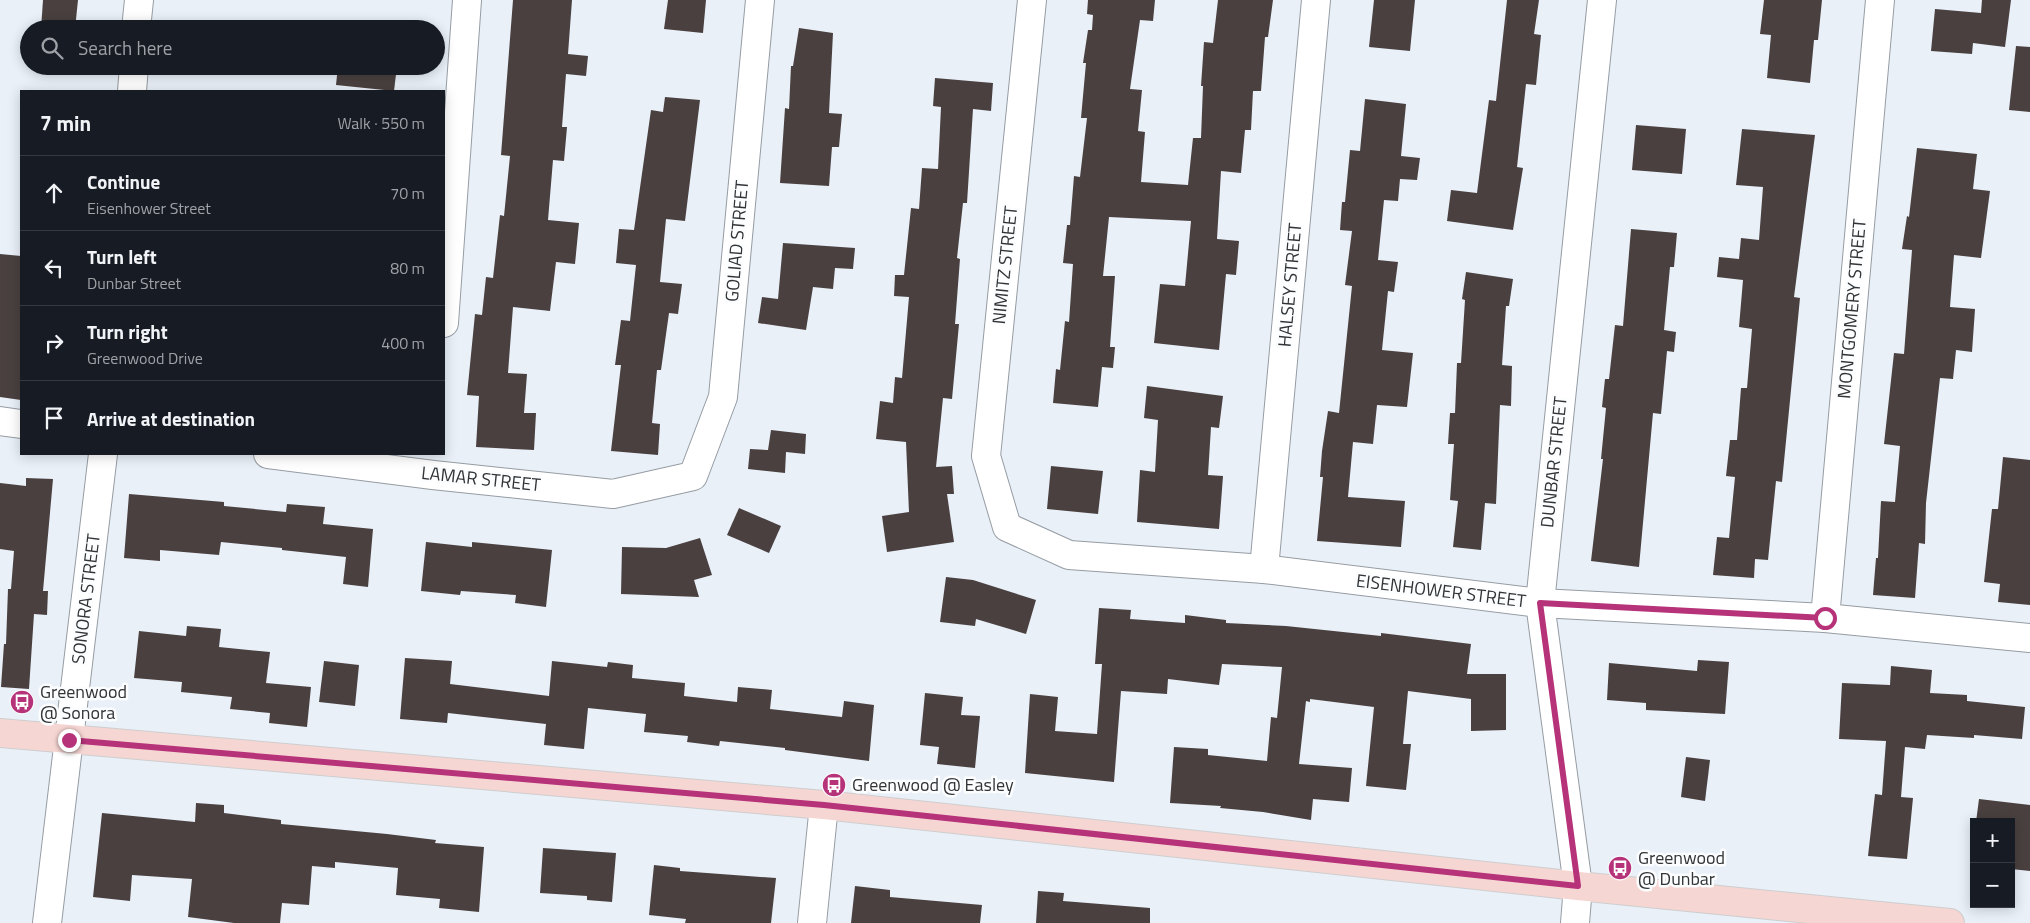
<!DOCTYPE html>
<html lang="en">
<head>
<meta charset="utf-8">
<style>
	:root { --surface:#171b24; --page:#20242c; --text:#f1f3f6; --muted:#9ea1a6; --line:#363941 }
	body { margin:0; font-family:"Titillium Web",sans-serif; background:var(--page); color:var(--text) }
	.controls { position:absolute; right:15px; bottom:15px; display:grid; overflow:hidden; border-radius:0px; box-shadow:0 2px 12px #0003 }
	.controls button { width:45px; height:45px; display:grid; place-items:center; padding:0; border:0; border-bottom:1px solid var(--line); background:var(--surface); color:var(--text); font:25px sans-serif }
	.stop { position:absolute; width:15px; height:15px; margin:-11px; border:4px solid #b63279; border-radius:50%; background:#fff }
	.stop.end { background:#b63279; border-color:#fff; box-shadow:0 1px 5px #0008 }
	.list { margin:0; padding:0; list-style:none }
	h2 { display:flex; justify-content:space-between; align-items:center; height:65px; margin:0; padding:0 20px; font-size:21px }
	h2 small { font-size:16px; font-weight:400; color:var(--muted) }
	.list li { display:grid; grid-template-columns:32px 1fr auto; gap:15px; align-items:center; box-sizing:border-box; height:75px; padding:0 20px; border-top:1px solid var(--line) }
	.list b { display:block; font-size:19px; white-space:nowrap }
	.list p { margin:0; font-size:16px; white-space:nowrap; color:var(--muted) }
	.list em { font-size:16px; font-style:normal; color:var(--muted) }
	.icon { flex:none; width:28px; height:28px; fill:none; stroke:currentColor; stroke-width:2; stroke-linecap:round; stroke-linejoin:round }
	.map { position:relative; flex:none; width:2030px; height:923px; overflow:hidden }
	.search { position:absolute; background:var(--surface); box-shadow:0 2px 12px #0003; left:20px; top:20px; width:425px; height:55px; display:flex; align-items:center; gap:12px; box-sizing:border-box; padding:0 18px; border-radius:28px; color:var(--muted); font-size:19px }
	.panel { position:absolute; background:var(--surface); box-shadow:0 2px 12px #0003; left:20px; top:90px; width:425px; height:365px; border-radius:0px }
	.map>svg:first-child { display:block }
	.building { fill:#4a4040 }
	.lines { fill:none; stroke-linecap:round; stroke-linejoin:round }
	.minor-casing { stroke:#969ca3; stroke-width:30 }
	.major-casing { stroke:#cececf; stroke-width:30 }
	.minor { stroke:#fff; stroke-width:28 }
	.major { stroke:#f6d6d3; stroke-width:28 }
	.route { stroke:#b63279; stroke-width:6 }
	.labels { text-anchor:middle; stroke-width:5; stroke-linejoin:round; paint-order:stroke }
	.street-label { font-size:18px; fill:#313437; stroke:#fbfdfe }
	.poi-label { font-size:18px; fill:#313437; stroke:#fbfdfe; text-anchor:start }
</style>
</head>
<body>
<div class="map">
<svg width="2030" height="923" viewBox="0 0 2030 923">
	<rect width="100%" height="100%" fill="#e9f0f8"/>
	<g class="building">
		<polygon points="43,0 78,0 75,29 41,29"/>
		<polygon points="513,0 572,0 568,54 588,56 586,76 566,74 562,127 567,127 564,161 553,160 548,220 579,223 575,264 556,262 550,311 513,307 508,373 527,374 524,413 536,413 534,450 476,447 479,396 467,395 475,314 482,315 486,277 493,278 500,215 504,216 510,156 501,155"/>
		<polygon points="668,0 706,0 703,33 664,29"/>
		<polygon points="1088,0 1155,0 1153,21 1140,20 1130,89 1142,90 1138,131 1145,132 1141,182 1188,185 1193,138 1201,138 1203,86 1201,86 1204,42 1213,43 1218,0 1273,0 1268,37 1265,37 1261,91 1253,91 1251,130 1245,130 1241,173 1221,171 1217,239 1239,241 1236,275 1226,274 1219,350 1154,343 1160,284 1185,286 1191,221 1109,217 1103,276 1115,276 1110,347 1115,347 1113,368 1102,367 1098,407 1053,403 1056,369 1060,370 1065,321 1069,322 1073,264 1063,263 1067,225 1070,225 1074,176 1080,177 1087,118 1081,118 1086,63 1083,63 1088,30 1092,30 1093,15 1087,14"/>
		<polygon points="1374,0 1415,0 1410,51 1369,47"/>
		<polygon points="1507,0 1539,0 1534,34 1541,35 1536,85 1526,84 1517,167 1523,168 1513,230 1447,221 1451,190 1477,193 1489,100 1496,101"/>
		<polygon points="1764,0 1822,0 1818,40 1814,40 1810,83 1767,78 1771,35 1760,34"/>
		<polygon points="1982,0 2011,0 2005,47 1973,43 1972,54 1931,51 1935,9 1981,13"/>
		<polygon points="799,28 833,33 829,113 842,114 839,147 832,147 829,186 780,183 785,108 789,109 791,66 793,66"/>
		<polygon points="2016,46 2030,47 2030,112 2009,110"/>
		<polygon points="338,66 397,66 394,91 336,85"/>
		<polygon points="935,78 993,83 991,111 973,109 967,203 963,203 957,258 960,259 955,324 959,324 952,399 943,398 936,467 952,466 954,494 947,494 954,542 887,552 882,516 909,512 906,442 876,439 880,401 893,403 895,377 902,378 909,297 894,296 895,275 904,275 911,208 919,209 922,168 938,169 941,107 933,106"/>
		<polygon points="665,97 700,100 685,221 666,219 660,282 682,284 678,314 669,313 661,370 657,370 652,423 660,424 658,455 611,451 621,365 615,365 621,320 630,321 636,265 616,263 619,229 634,230 651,110 663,112"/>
		<polygon points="1365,99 1406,104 1401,156 1420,158 1417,180 1400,179 1398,201 1384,200 1378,260 1398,262 1394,292 1388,291 1382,350 1413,353 1407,407 1377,405 1373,444 1353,442 1348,497 1405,501 1401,547 1317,541 1323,477 1320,477 1322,451 1328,411 1339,413 1352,286 1345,285 1352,231 1340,230 1342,202 1345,202 1350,150 1360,151"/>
		<polygon points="1636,125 1686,129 1682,174 1632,170"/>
		<polygon points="1742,129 1815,135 1794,297 1800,298 1782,482 1776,481 1768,560 1755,559 1754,578 1713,575 1717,537 1729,538 1735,477 1726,476 1730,440 1737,440 1741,388 1747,388 1752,329 1739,327 1743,280 1717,277 1719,257 1739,259 1741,238 1759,240 1763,187 1736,185"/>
		<polygon points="1917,148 1977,154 1973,189 1990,191 1981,258 1954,255 1950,307 1975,309 1972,352 1956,350 1953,379 1940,378 1926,503 1925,544 1919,543 1915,598 1873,595 1876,558 1878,558 1881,501 1895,502 1900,446 1884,444 1894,353 1904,354 1912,250 1902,249 1907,216 1909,217"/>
		<polygon points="1631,229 1677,233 1674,267 1670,267 1664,330 1676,332 1674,352 1667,351 1661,414 1653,413 1639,567 1591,561 1603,459 1601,459 1606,408 1602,407 1605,379 1609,379 1615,325 1623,326"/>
		<polygon points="783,243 855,248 853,269 835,268 833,289 813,287 806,330 758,323 762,297 778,299"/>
		<polygon points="0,254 21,256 21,400 0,397"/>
		<polygon points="1466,272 1513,279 1509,306 1506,306 1502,365 1512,366 1511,406 1500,405 1496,504 1485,503 1481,550 1453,547 1458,501 1450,500 1454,444 1448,444 1450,413 1455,413 1457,363 1461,363 1465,300 1462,299"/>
		<polygon points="1147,386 1223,396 1219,428 1211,427 1208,475 1223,476 1219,529 1137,522 1140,470 1155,472 1158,420 1144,418"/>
		<polygon points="771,430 806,434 805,454 786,452 785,473 748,469 750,449 768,450"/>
		<polygon points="2003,457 2030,460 2030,605 1998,602 2000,584 1984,582 1992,509 1998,509"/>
		<polygon points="1051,466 1103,471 1098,514 1047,509"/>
		<polygon points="26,478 53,479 43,591 48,591 47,615 34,614 29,689 1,687 4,644 6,644 8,589 11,589 14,551 0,549 0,483 26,486"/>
		<polygon points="129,494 224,502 224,506 286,512 287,504 325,507 323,524 373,529 368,587 343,584 346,557 282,550 282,548 221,542 219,555 160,550 160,561 124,558"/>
		<polygon points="739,508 781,526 769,553 727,535"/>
		<polygon points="700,538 712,575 694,580 699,597 621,594 622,547 666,548"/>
		<polygon points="426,542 472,547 472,542 552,550 546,607 515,603 516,595 461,591 460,595 421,591"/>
		<polygon points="946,577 973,580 1036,600 1026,634 976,619 975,626 940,622"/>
		<polygon points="1099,608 1131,610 1130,619 1185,623 1185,615 1226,620 1226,623 1286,626 1381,636 1381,633 1471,644 1467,674 1506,674 1506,730 1471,731 1471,699 1408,691 1403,744 1411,744 1406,790 1366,786 1374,707 1310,699 1310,702 1306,701 1299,764 1352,768 1349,802 1313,799 1311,820 1263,812 1220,808 1221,806 1170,803 1174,747 1208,749 1208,755 1267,761 1271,717 1277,718 1282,667 1222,664 1219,685 1168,679 1167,694 1121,691 1114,782 1025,773 1030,694 1058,697 1055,731 1097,734 1102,664 1095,664"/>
		<polygon points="187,626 221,629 219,647 270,652 266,683 311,687 307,727 269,723 270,713 230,709 232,697 181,692 182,682 134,678 139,631 186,636"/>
		<polygon points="405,658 452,661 450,684 549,696 552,661 607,667 608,662 633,665 632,678 685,683 684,696 737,702 738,687 772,690 770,709 842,717 844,701 874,705 869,761 785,750 785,748 720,741 719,746 687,742 688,736 644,732 646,714 588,708 584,749 544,745 546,724 448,713 447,723 400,719"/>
		<polygon points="1698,660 1729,662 1725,714 1646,710 1646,703 1607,700 1609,663 1697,671"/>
		<polygon points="324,661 359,665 355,706 319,702"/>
		<polygon points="1891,666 1932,670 1930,693 1967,695 1967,701 2025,707 2022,739 1974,735 1974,738 1927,735 1925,749 1905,747 1901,797 1913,798 1907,859 1868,856 1875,794 1882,795 1886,741 1839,739 1842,683 1890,685"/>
		<polygon points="925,693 963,697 961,715 980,716 975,768 937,764 939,747 920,745"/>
		<polygon points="1686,757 1710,760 1705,801 1681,797"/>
		<polygon points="1979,799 2030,805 2030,871 2011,869 2011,822 1976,822"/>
		<polygon points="196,803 224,805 224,813 281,820 281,824 387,834 436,840 435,843 484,847 479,912 439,908 440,899 396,895 398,868 335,862 335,868 312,866 309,905 282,903 280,923 234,923 188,917 192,879 132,875 130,901 93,897 102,813 195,822"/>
		<polygon points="543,848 616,853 612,902 587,900 587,896 540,893"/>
		<polygon points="654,865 680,868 680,871 776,878 771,923 685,923 686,919 649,915"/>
		<polygon points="855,886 890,890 890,897 982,905 980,923 851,923"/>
		<polygon points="1038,891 1064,893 1063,901 1150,908 1150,923 1036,923"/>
	</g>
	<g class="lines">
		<g class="minor-casing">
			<g id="minor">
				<polyline points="1032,0 986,456 1007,527 1069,555 1264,569 1540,603 1825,618 2030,638"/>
				<polyline points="136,29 139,0"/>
				<polyline points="132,91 134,66"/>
				<polyline points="444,323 467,0"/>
				<polyline points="0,421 21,424"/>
				<polyline points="268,454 433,475 613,494 693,476 723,397 760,0"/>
				<polyline points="1264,569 1316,0"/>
				<polyline points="1825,618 1880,0"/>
				<polyline points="47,923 103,454"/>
				<polyline points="812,923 824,805"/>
				<polyline points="1575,923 1578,886 1540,603 1602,0"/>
			</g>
		</g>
		<g class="major-casing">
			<polyline id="major" points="0,733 824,805 1578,886 1950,923"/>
		</g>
		<use href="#minor" class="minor"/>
		<use href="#major" class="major"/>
	</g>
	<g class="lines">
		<polyline class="route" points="69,740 824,805 1578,886 1540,603 1825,618"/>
	</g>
	<defs>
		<g id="bus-disc" transform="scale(1.25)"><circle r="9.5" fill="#b63279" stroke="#fbfdfe"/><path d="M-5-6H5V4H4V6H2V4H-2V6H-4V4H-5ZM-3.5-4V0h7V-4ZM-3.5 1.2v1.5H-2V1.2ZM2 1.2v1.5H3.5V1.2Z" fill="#fff"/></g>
	</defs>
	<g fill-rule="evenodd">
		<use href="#bus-disc" x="22" y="702"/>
		<use href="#bus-disc" x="834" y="785"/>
		<use href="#bus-disc" x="1620" y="868"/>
	</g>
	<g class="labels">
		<g class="street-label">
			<text transform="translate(737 241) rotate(-85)" y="6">GOLIAD STREET</text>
			<text transform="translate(1005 265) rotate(-84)" y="6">NIMITZ STREET</text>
			<text transform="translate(1290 285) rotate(-85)" y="6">HALSEY STREET</text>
			<text transform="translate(1852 309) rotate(-85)" y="6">MONTGOMERY STREET</text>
			<text transform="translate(1554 462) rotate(-84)" y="6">DUNBAR STREET</text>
			<text transform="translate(481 479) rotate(6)" y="6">LAMAR STREET</text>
			<text transform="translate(1441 591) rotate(7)" y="6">EISENHOWER STREET</text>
			<text transform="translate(86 599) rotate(-83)" y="6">SONORA STREET</text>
		</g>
		<g class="poi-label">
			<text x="40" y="698">Greenwood<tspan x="40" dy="21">@ Sonora</tspan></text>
			<text x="852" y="791">Greenwood @ Easley</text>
			<text x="1638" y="864">Greenwood<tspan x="1638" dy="21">@ Dunbar</tspan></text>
		</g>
	</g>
</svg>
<div class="controls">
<button>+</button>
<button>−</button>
</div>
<div class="stop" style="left:1825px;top:618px"></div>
<div class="stop end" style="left:69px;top:740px"></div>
<div class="search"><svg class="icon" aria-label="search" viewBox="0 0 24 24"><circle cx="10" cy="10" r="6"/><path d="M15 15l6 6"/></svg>Search here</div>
<section class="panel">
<h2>7 min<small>Walk · 550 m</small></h2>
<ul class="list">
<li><svg class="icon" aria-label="ahead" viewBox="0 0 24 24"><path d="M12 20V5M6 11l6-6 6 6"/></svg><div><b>Continue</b><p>Eisenhower Street</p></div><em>70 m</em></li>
<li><svg class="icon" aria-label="left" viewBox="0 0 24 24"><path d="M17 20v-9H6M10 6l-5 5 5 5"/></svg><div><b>Turn left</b><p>Dunbar Street</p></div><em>80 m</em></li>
<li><svg class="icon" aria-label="right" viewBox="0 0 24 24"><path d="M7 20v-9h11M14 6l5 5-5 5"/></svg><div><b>Turn right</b><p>Greenwood Drive</p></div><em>400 m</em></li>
<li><svg class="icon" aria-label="arrive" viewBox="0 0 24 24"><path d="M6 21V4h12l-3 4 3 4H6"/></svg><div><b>Arrive at destination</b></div></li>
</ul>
</section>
</div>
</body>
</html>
